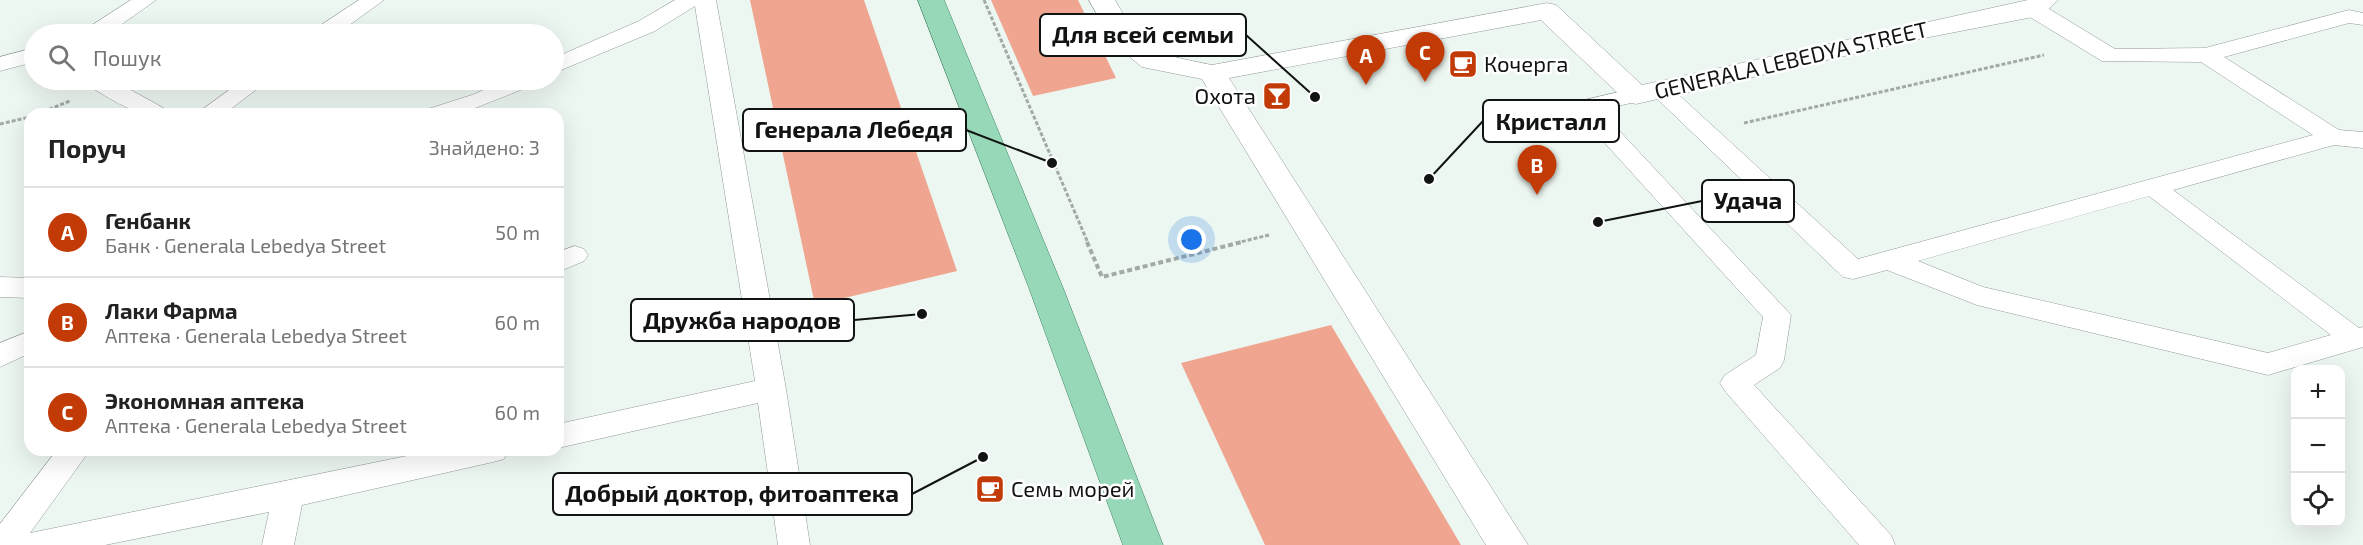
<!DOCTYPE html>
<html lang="uk">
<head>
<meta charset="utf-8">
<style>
	:root { --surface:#fff; --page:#f2f2f2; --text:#222; --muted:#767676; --line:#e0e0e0; --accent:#c23a06 }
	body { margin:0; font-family:"Exo 2",sans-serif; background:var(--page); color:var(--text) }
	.controls { position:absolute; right:18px; bottom:18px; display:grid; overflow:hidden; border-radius:12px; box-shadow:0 6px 24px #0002 }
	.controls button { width:54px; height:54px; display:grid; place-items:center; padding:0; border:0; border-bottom:2px solid var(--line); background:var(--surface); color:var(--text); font:30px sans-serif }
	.you { position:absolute; left:1192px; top:240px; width:21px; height:21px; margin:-15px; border:4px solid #fff; border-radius:50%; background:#1a73e8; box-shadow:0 0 0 9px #1a73e833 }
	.badge { display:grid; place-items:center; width:39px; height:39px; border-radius:50%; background:var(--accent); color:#fff; font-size:20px; font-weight:700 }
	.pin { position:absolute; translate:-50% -50px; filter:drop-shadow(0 2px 3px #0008) }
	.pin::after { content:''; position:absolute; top:32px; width:21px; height:18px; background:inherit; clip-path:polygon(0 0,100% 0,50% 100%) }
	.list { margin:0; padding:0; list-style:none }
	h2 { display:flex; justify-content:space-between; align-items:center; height:78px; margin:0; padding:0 24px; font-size:26px }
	h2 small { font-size:20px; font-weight:400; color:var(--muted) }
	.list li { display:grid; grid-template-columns:39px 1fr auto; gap:18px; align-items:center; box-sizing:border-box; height:90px; padding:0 24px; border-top:2px solid var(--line) }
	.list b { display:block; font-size:22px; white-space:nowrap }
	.list p { margin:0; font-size:20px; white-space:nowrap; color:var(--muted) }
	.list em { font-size:20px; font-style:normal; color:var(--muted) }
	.icon { flex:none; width:33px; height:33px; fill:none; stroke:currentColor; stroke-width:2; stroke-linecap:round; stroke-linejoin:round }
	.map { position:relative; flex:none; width:2363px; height:545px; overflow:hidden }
	.search { position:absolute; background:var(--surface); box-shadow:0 6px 24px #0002; left:24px; top:24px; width:540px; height:66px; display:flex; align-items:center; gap:15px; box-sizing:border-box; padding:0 21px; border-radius:33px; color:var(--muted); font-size:22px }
	.panel { position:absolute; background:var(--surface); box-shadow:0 6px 24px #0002; left:24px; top:108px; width:540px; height:348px; border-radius:18px }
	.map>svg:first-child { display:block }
	.forest { fill:#efa58f }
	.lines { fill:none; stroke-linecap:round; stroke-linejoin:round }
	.lane-casing { stroke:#929a95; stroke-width:1 }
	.street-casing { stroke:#929a95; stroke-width:1 }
	.primary-casing { stroke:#3a825f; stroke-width:1 }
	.path-far1 { stroke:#a2aaa5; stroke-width:3; stroke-dasharray:4 2; stroke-linecap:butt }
	.path { stroke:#a2aaa5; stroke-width:4; stroke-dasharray:5 3; stroke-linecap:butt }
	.lane { fill:#fff; fill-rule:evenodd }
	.street { fill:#fff; fill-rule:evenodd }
	.primary { fill:#96d8b8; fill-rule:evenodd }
	.labels { text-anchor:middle; stroke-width:5; stroke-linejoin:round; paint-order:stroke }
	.street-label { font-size:22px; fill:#111412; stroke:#fff }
	.poi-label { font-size:22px; fill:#111412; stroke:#fff; text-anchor:start }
	.leader { fill:none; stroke:#111412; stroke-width:2 }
	.callout-dot { fill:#111412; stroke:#fff; stroke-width:2 }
	.callout { fill:#fff; stroke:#111412; stroke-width:2 }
	.callout-label { font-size:24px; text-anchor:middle; font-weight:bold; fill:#111412 }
</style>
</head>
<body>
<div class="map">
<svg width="2363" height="545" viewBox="0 0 2363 545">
	<rect width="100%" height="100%" fill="#edf7f1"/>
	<g class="forest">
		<polygon points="750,0 864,0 957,271 815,305"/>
		<polygon points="991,0 1078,0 1116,78 1033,96"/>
		<polygon points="1331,325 1461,545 1265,545 1181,363"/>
	</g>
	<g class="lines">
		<g class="lane-casing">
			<g id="lane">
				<polygon points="131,0 156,0 108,34 83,34 86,29"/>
				<polygon points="359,0 384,0 337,34 312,34 315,29"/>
				<polygon points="675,0 716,0 786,389 810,545 778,545 758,403 558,448 558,424 755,381 695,6 655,31 554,73 554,58 639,21"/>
				<path d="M 2033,3 L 2041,4 L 2115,49 L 2205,48 L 2349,10 L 2363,13 L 2363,25 L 2349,23 L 2224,57 L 2339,130 L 2363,132 L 2363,148 L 2334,145 L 2173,190 L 2359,328 L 2363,327 L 2363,347 L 2268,375 L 1977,305 L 1887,270 L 1853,279 L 1843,277 L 1648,90 L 1652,85 L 1668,85 L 1858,259 L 2313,135 L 2201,62 L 2102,61 L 2025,14 L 2022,9 L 2025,4 ZM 2149,196 L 2331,335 L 2268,353 L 1983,287 L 1918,261 Z"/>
				<polygon points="34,48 34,62 0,71 0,57"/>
				<path d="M 84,80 C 91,79 104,78 112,80 C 118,83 170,111 173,114 C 130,114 123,106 87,85 Z"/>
				<polygon points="243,80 269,80 224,114 196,114"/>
				<polygon points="507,80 536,80 533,85 460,114 424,114 428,109 472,95"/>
				<polygon points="1636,88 1644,90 1648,95 1644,100 1600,110 1791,315 1784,360 1780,368 1754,385 1891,535 1895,545 1859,545 1725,391 1720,383 1725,375 1756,355 1763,317 1572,107 1576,102"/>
				<polygon points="575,246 584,249 588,255 584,261 558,272 558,252"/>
				<polygon points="0,277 30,278 30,298 0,297"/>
				<polygon points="30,331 30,353 0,367 0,343"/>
				<polygon points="57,450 90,450 30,533 436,450 508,450 504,459 493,462 302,505 294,545 262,545 269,512 105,545 0,545 0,524"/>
			</g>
		</g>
		<g class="street-casing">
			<path id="street" d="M 1089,0 L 1115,0 C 1145,54 1154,53 1212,65 L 1547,3 L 1556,5 L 1642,85 L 2028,0 L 2058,0 L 2042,15 L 2033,17 L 1914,40 L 1636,104 L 1626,101 L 1541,20 L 1229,78 L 1528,545 L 1486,545 L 1202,79 L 1142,67 L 1113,43 Z"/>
		</g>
		<g class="primary-casing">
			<polygon id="primary" points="918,0 944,0 1063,288 1163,545 1123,545 1029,288"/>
		</g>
		<g class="path-far1">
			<polyline points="984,0 1088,243"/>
			<polyline points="38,114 70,101"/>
			<polyline points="1744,123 2044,55"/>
			<polyline points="0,124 30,117"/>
			<polyline points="1236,243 1269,235"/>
		</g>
		<polyline class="path" points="1087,242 1102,277 1242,242"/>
		<use href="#lane" class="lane"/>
		<use href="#street" class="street"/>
		<use href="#primary" class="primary"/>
	</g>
	<defs>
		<g id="cafe-square" transform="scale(1.5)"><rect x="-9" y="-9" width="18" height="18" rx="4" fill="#c23a06" stroke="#fff"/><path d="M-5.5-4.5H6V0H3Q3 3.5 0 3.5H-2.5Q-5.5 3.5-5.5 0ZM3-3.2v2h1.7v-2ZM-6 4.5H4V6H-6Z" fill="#fff"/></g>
		<g id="bar-square" transform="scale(1.5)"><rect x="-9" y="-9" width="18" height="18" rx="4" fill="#c23a06" stroke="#fff"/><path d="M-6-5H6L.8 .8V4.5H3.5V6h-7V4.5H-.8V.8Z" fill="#fff"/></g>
	</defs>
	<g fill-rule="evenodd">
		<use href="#cafe-square" x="1463" y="64"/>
		<use href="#bar-square" x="1277" y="96"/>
		<use href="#cafe-square" x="990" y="489"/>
	</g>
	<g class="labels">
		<g class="street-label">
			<text transform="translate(1791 60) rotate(-13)" y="8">GENERALA LEBEDYA STREET</text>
		</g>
		<g class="poi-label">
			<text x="1484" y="72">Кочерга</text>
			<text x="1256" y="104" text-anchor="end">Охота</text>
			<text x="1011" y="497">Семь морей</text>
		</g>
	</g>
	<path class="leader" d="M1315 97L1246 35M1429 179L1483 121M1052 163L966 130M1598 222L1702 201M922 314L854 320M983 457L912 494"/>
	<g class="callout-dot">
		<circle cx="1315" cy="97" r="6"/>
		<circle cx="1429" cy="179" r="6"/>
		<circle cx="1052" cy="163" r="6"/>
		<circle cx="1598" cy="222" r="6"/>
		<circle cx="922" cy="314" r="6"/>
		<circle cx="983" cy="457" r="6"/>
	</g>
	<g class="callout">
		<rect x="1040" y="14" width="206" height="42" rx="6"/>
		<rect x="1483" y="100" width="136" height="42" rx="6"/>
		<rect x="743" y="109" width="223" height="42" rx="6"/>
		<rect x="1702" y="180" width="92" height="42" rx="6"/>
		<rect x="631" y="299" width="223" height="42" rx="6"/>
		<rect x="553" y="473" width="359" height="42" rx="6"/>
	</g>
	<g class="callout-label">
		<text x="1143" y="43">Для всей семьи</text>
		<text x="1551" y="130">Кристалл</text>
		<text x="854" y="138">Генерала Лебедя</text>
		<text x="1748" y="209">Удача</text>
		<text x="742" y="329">Дружба народов</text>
		<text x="732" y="502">Добрый доктор, фитоаптека</text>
	</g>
</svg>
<div class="controls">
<button>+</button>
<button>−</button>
<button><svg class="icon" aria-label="locate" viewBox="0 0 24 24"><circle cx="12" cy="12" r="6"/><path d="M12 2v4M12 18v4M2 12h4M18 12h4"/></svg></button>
</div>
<div class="you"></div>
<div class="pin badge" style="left:1366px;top:85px">A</div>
<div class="pin badge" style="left:1537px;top:195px">B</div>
<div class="pin badge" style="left:1425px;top:82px">C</div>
<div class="search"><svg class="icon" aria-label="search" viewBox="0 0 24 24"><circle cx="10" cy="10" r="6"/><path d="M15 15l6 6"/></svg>Пошук</div>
<section class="panel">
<h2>Поруч<small>Знайдено: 3</small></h2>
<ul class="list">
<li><span class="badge">A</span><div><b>Генбанк</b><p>Банк · Generala Lebedya Street</p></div><em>50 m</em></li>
<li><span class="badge">B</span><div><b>Лаки Фарма</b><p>Аптека · Generala Lebedya Street</p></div><em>60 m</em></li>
<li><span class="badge">C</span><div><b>Экономная аптека</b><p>Аптека · Generala Lebedya Street</p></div><em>60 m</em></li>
</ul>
</section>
</div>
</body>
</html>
